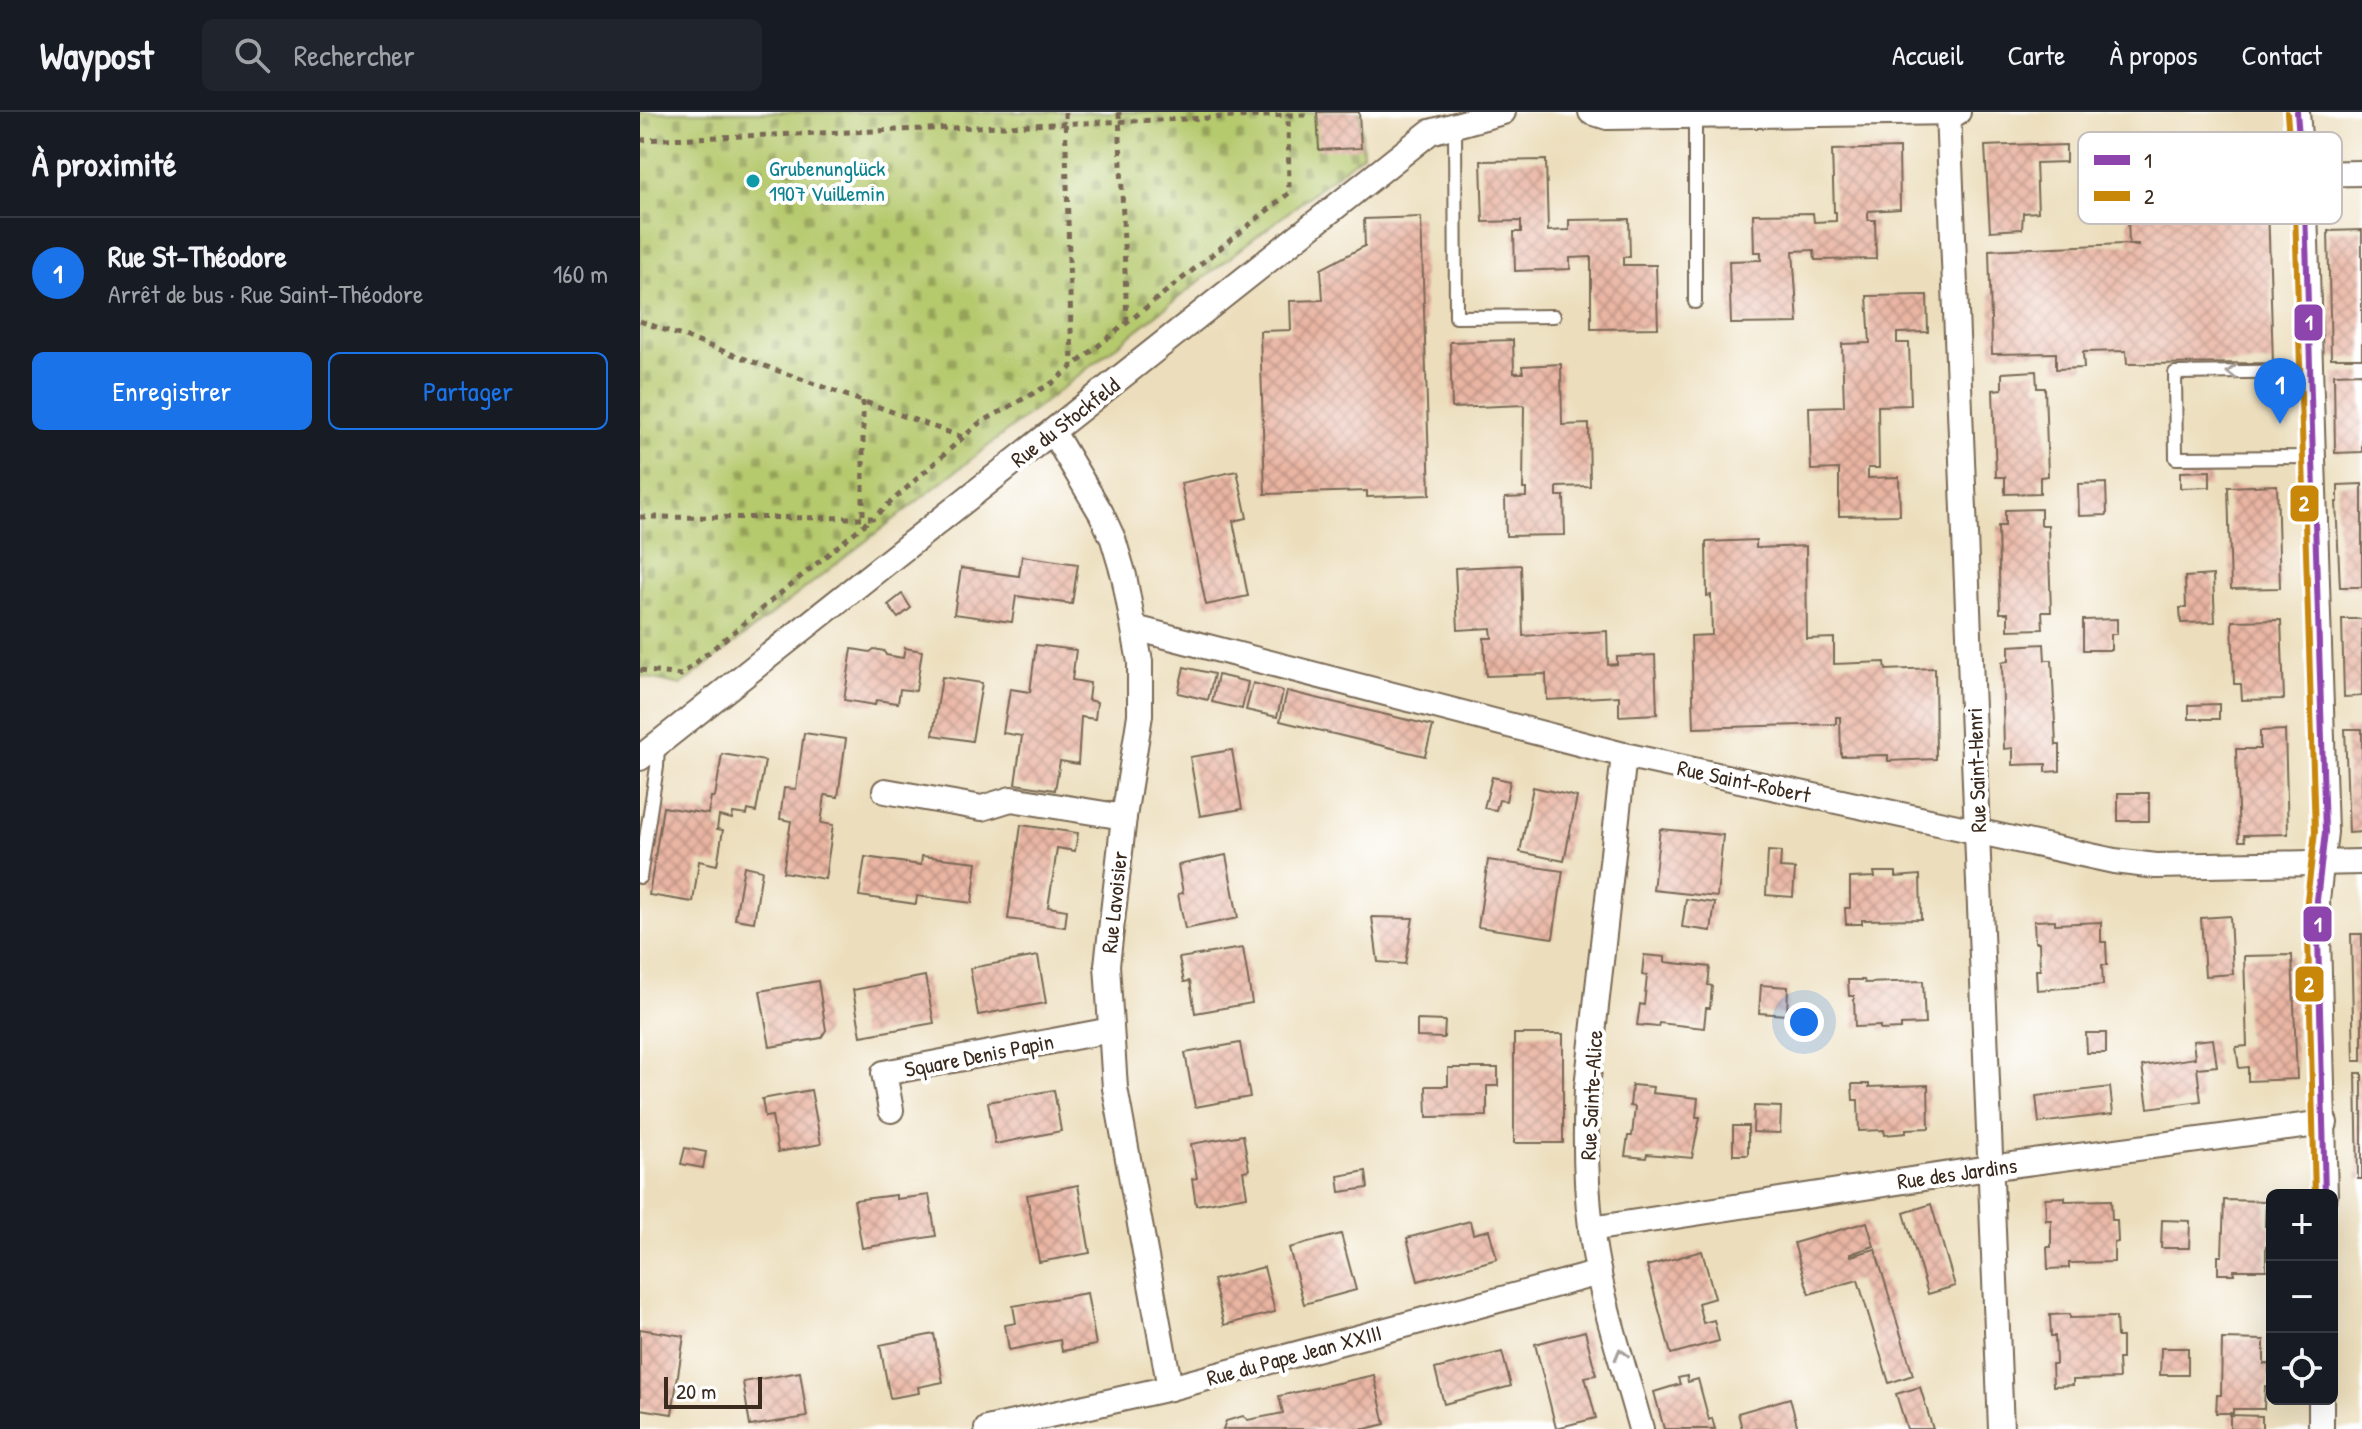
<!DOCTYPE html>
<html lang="fr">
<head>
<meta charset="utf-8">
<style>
	:root { --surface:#171b24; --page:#20242c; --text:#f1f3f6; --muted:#9ea1a6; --line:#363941; --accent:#1a73e8 }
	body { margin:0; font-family:"Patrick Hand",sans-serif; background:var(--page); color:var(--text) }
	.controls { position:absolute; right:24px; bottom:24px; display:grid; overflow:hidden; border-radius:12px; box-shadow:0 8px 32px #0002 }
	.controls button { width:72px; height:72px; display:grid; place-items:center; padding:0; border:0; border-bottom:2px solid var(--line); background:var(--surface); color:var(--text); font:40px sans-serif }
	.scale { position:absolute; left:24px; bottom:20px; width:98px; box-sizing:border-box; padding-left:8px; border:4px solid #3b2a1e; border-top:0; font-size:22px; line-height:28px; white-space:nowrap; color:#3b2a1e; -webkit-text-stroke:6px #fff; paint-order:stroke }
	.you { position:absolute; left:1164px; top:910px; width:28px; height:28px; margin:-20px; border:6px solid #fff; border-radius:50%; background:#1a73e8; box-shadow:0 0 0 12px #1a73e833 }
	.badge { display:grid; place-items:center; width:52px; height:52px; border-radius:50%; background:var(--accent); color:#fff; font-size:26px; font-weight:700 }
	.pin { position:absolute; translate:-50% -66px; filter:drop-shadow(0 2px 4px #0008) }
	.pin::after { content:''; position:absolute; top:42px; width:28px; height:24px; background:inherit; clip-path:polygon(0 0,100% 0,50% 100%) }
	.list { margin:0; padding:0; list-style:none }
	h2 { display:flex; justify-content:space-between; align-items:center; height:104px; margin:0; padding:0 32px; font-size:34px }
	h2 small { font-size:26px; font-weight:400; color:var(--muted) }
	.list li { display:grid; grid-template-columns:52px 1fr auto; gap:24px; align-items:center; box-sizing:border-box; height:112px; padding:0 32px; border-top:2px solid var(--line) }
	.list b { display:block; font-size:30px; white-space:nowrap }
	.list p { margin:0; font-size:26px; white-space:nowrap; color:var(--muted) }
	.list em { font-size:26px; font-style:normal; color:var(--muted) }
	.actions { display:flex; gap:16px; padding:24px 32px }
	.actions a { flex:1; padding:18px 0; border:2px solid var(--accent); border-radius:12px; text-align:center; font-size:28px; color:var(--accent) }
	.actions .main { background:var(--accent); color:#fff }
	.icon { flex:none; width:44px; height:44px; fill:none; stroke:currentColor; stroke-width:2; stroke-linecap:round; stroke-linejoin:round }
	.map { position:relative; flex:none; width:1722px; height:1317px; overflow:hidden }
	header { display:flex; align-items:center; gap:48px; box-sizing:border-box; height:112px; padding:0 40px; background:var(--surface); border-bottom:2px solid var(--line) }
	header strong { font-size:38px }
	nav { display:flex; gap:44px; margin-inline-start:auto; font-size:28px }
	.search { width:560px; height:72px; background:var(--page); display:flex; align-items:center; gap:20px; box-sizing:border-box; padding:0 28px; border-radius:12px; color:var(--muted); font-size:30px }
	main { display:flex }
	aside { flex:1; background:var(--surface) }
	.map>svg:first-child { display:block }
	.cemetery { fill:url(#cemetery-stones); stroke:#787a46; stroke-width:2 }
	.building { fill:url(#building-cross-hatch) }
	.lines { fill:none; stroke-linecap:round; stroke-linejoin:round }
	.lane-casing { stroke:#796955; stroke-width:16 }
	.street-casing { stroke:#796955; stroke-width:28 }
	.path { stroke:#796955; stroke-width:5; stroke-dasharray:6 6; stroke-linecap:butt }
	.lane { stroke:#fff; stroke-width:12 }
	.street { stroke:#fff; stroke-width:24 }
	.bus-1-casing { stroke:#fff; stroke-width:12 }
	.bus-2-casing { stroke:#fff; stroke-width:12 }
	.bus-1 { stroke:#8e44ad; stroke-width:6 }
	.bus-2 { stroke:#c88708; stroke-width:6 }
	.oneway { stroke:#a79f9a }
	.culture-dot { fill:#0f9aa8; stroke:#fff; stroke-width:3 }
	.labels { text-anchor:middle; stroke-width:8; stroke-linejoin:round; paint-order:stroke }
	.culture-label { font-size:22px; fill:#0d838f; stroke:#fff; text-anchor:start }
	.street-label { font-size:22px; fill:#3b2a1e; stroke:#fff }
	.key { fill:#fff; stroke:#c4bfbc; stroke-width:2 }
	.key-label { font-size:22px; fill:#3b2a1e }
	.line-badge { stroke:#fff; stroke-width:3 }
	.badge-label { font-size:22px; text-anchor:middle; font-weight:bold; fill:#fff }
</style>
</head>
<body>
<header>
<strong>Waypost</strong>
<div class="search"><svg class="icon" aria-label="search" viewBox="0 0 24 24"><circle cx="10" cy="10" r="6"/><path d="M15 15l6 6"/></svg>Rechercher</div>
<nav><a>Accueil</a><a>Carte</a><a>À propos</a><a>Contact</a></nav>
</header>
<main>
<aside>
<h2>À proximité<small></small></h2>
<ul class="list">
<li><span class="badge">1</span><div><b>Rue St-Théodore</b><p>Arrêt de bus · Rue Saint-Théodore</p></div><em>160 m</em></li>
</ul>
<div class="actions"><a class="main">Enregistrer</a><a>Partager</a></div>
</aside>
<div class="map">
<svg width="1722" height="1317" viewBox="0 0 1722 1317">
	<defs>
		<pattern id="cemetery-stones" width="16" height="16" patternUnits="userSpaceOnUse" patternTransform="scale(2)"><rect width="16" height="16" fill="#b5c96d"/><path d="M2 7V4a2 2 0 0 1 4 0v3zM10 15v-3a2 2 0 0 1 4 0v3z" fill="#94a359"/></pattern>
		<pattern id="building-cross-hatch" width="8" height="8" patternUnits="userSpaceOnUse" patternTransform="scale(2)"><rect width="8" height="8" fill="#eab5a3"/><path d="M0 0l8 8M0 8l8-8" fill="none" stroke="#bf9384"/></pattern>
	</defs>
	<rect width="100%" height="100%" fill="#fff"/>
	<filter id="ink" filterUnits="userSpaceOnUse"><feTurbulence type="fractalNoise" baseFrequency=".0125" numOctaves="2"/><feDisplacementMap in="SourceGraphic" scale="16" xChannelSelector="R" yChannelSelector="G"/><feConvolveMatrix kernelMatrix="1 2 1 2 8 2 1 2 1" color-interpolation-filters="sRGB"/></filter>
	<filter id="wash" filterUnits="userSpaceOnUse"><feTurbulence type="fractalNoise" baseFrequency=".006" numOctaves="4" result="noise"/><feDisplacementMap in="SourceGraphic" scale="32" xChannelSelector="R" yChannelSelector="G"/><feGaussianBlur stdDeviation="1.8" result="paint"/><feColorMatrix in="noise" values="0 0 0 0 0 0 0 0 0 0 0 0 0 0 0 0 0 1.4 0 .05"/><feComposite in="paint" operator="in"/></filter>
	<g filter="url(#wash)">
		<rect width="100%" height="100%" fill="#ecdebc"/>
		<polygon class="cemetery" points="0,0 720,0 723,42 41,573 0,564"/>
		<g id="blocks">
			<g class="building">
				<polygon points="677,0 719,0 721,36 679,38"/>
				<polygon points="1618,24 1626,31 1633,251 1487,252 1486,239 1443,240 1444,256 1416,257 1416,241 1352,242 1349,138 1483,132 1498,134 1498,132 1489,132 1488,105 1507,104 1508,89 1571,87 1569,26"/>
				<polygon points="1396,32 1396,34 1426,33 1426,50 1396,51 1398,100 1383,101 1382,117 1350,119 1345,34"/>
				<polygon points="1259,36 1260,97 1228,99 1228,108 1235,108 1236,147 1175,148 1174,138 1153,139 1158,211 1091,212 1089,149 1121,148 1121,140 1114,140 1113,102 1173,101 1174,110 1196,109 1196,100 1194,100 1192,38"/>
				<polygon points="906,48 908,119 929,118 929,108 989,107 990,145 983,145 983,153 1016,153 1018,216 951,217 951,145 930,146 930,157 875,159 874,120 881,120 881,109 843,110 841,49"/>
				<polygon points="781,105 790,383 727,385 727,379 625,382 620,219 651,218 650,189 683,188 681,157 725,134 724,107"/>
				<polygon points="1722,118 1722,246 1691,246 1688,119"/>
				<polygon points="1287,183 1288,220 1257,221 1257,231 1269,231 1271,293 1238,294 1239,356 1228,356 1228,366 1259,365 1260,403 1199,404 1199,357 1171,358 1169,295 1204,294 1202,232 1230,231 1227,184"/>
				<polygon points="873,228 874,261 883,261 882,254 921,252 922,313 949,312 950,374 917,375 917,384 924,384 925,423 866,424 865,386 886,385 886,377 883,377 884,293 812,296 810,230"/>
				<polygon points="1396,259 1397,276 1405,276 1408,364 1400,365 1400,381 1365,382 1365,365 1356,365 1353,278 1362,277 1362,261"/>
				<polygon points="1722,261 1722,340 1695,341 1694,262"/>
				<polygon points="597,359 607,406 593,409 608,484 566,493 541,371"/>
				<polygon points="1570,359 1570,375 1540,376 1540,360"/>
				<polygon points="1466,371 1467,403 1439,404 1438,372"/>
				<polygon points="1722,372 1722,475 1700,475 1696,390 1698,390 1698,373"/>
				<polygon points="1637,373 1640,476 1591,477 1588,375"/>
				<polygon points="1401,397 1401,413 1408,413 1411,500 1402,500 1403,517 1368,518 1368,501 1360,501 1358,414 1365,414 1365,398"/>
				<polygon points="1116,428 1116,436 1166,434 1167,527 1194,526 1194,552 1245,550 1246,558 1295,556 1296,647 1248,649 1248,643 1201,644 1200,605 1196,605 1196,612 1054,616 1051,524 1072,523 1071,483 1067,484 1066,430"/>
				<polygon points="382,444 438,452 432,492 376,484 372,510 314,502 321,456 379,464"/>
				<polygon points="881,453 883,524 967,519 968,553 977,552 977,545 1015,543 1017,602 979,604 979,584 907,588 906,562 846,564 844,526 852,526 851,516 818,518 815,456"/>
				<polygon points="1573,463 1575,510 1541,511 1540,496 1546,496 1545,465"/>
				<polygon points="262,482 271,496 258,506 248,493"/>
				<polygon points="1477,507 1477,522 1471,522 1471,538 1443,538 1443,508"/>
				<polygon points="1702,507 1722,507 1722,584 1704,585"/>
				<polygon points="1641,508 1644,587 1602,588 1601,572 1594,572 1592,509"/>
				<polygon points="1404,532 1405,548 1412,548 1416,633 1420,633 1420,659 1406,660 1406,652 1373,653 1373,636 1364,637 1362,550 1369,549 1369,534"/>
				<polygon points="396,533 436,538 432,568 450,571 448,588 457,590 455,607 441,605 438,652 420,649 415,678 375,672 382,624 363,621 370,577 390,580"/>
				<polygon points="265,536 282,539 276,579 260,577 258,591 236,588 235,593 204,588 212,537 230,540 234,537 244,539 246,543 263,546"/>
				<polygon points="544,555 574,562 568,588 538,581"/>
				<polygon points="578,563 608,570 602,597 572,590"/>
				<polygon points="302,565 342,571 332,629 293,623"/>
				<polygon points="613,571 643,579 637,605 606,598"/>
				<polygon points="647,579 793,614 785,644 640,609"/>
				<polygon points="1579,592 1579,607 1549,607 1549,593"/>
				<polygon points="1705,617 1722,617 1722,720 1709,721"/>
				<polygon points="1645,618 1648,722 1604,723 1605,729 1599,729 1596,637 1620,637 1620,619"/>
				<polygon points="164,621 206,627 198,685 185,683 181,711 193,713 185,767 143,760 151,709 140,707 144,676 156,677"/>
				<polygon points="592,638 602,697 560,704 550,645"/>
				<polygon points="82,642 125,649 116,700 108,698 107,703 93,701 92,707 79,704 77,717 83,718 77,753 59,749 53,790 9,783 23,695 68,702 71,685 75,685"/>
				<polygon points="852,665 870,669 866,689 859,688 856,698 844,696"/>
				<polygon points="893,675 937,685 924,749 880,740"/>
				<rect x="1478" y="681" width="31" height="28"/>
				<polygon points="381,713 438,721 435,739 417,736 413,765 408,795 427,798 425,815 368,807"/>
				<polygon points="1020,717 1083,723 1077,785 1013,778"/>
				<polygon points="1128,739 1141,740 1140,756 1155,757 1153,785 1126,783"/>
				<polygon points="586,743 598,806 545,817 538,782 543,781 538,753"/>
				<polygon points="282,744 337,750 332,791 277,784 276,792 219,784 225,745 281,753"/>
				<polygon points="848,748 923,759 913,826 838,815"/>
				<polygon points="104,754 122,758 114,810 95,807"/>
				<polygon points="1234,760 1256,760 1256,765 1280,763 1281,807 1222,808 1222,812 1206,812 1205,796 1210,796 1210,766 1235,765"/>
				<polygon points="1046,787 1075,791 1071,819 1042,815"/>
				<polygon points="1590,804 1593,862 1565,864 1561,806"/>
				<polygon points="732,805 773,806 765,852 738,850"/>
				<polygon points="1415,808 1415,812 1461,810 1461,830 1466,830 1467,853 1462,853 1463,873 1397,878 1396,858 1400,858 1399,830 1395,830 1394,809"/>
				<polygon points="1711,822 1722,822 1722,949 1714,949"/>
				<polygon points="603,836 612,891 555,901 550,869 544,870 539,846"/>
				<polygon points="1004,843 1025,845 1025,850 1070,855 1068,873 1072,874 1070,896 1066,896 1064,916 1019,911 1018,915 997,913 1000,892 1004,893 1007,864 1002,863"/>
				<polygon points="1652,843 1657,967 1608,969 1608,955 1599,956 1596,935 1607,934 1604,844"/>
				<polygon points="398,844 406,891 338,903 330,856"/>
				<polygon points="285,864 294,911 221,924 213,878"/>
				<polygon points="1208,868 1224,868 1225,871 1283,869 1285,912 1261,913 1261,917 1240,918 1240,914 1215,915 1214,884 1209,884"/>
				<polygon points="178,869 186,918 181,926 130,935 120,879"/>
				<polygon points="1121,873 1148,875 1147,903 1119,901"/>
				<polygon points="777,908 805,909 804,926 777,925"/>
				<polygon points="1446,921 1466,921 1466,941 1447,941"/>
				<rect x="874" y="922" width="49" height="109"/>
				<polygon points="1573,927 1577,954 1557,956 1561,989 1508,996 1502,954 1555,946 1553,929"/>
				<polygon points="600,931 610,985 555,995 545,941"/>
				<polygon points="808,956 858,956 858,974 847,974 847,1004 787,1005 786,974 808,974"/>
				<polygon points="1716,961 1722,961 1722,1067 1718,1067"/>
				<polygon points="1212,972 1229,972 1229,975 1288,973 1289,1016 1266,1017 1266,1021 1245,1023 1244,1018 1219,1019 1218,988 1213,988"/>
				<polygon points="992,973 1013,975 1012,981 1058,986 1056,1005 1060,1005 1052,1046 1007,1042 1006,1046 985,1044 988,1024 992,1024 995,995 990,994"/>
				<polygon points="1470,975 1473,1002 1399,1011 1396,984"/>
				<polygon points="171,978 181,1032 138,1040 132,1004 125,1005 122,987"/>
				<polygon points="414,978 421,1019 355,1032 348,990"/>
				<polygon points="1114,994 1141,995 1140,1021 1113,1020"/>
				<rect x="1093" y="1014" width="15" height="29"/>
				<polygon points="603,1023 609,1058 603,1059 607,1084 556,1093 552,1067 557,1066 551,1032"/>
				<polygon points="45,1036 66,1040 63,1056 41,1052"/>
				<polygon points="726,1059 728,1076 700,1080 698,1064"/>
				<polygon points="438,1073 450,1141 399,1150 387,1083"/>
				<polygon points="256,1083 256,1087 289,1083 296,1124 222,1136 214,1088"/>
				<polygon points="1425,1085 1425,1089 1471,1088 1472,1108 1477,1108 1478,1130 1474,1131 1474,1150 1429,1151 1429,1156 1408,1157 1407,1135 1411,1135 1411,1108 1406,1108 1405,1086"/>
				<polygon points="1584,1088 1626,1089 1625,1114 1631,1114 1630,1135 1626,1135 1626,1158 1594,1158 1594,1162 1578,1162 1578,1144 1582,1144"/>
				<polygon points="1291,1092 1315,1174 1288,1182 1264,1101"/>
				<polygon points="1522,1108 1550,1109 1549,1136 1521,1136"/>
				<polygon points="830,1109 833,1122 849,1118 857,1147 778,1169 767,1126"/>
				<polygon points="1227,1110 1234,1134 1210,1142 1211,1144 1235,1137 1273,1263 1249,1271 1218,1168 1169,1182 1154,1131"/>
				<polygon points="701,1122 716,1178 664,1192 649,1136"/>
				<polygon points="1062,1139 1075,1186 1058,1191 1063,1211 1074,1208 1079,1229 1031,1242 1007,1154"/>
				<polygon points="624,1155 635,1200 584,1213 573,1168"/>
				<polygon points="447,1181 456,1233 422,1239 420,1228 369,1238 365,1213 376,1211 373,1194"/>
				<polygon points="1430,1202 1430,1206 1476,1205 1477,1225 1482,1225 1482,1247 1478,1247 1479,1267 1433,1268 1433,1273 1413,1274 1412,1252 1416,1252 1415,1224 1411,1224 1410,1203"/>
				<polygon points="0,1217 44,1224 32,1302 0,1297"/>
				<polygon points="945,1219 956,1263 945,1265 956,1306 916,1316 895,1232"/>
				<polygon points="294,1222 303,1270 278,1275 279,1281 250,1286 240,1233"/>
				<polygon points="1582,1227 1624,1228 1624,1252 1629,1252 1629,1275 1625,1274 1624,1297 1593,1297 1593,1301 1576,1301 1577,1283 1581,1283"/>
				<polygon points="1521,1236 1548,1236 1548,1263 1520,1263"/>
				<polygon points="862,1240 871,1274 804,1292 795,1257"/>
				<polygon points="160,1260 167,1305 110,1314 103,1270"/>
				<polygon points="734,1263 745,1312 725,1317 583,1317 586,1309 603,1304 608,1308 643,1301 639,1284"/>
				<polygon points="1047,1264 1048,1270 1058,1267 1069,1308 1072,1306 1075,1317 1024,1317 1014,1280 1040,1272 1038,1266"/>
				<polygon points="1280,1275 1291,1311 1293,1317 1267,1317 1256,1282"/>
				<polygon points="1150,1286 1158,1317 1102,1317 1098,1301"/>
				<polygon points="1590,1303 1622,1304 1622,1317 1590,1317"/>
			</g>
		</g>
	</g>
	<g filter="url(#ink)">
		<use href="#blocks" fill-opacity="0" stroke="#796955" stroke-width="2"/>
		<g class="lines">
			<g class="lane-casing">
				<g id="lane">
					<polyline points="1055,4 1055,190"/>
					<polyline points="815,13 816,205 914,204"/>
					<polyline points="1670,259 1535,261 1536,346 1673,345"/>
					<polyline points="0,765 17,655 18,632"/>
				</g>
			</g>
			<g class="street-casing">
				<g id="street">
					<polyline points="951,0 967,5 1318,0"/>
					<polyline points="1308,0 1361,1317"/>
					<polyline points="1657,0 1665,98 1685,720 1677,788 1685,1083"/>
					<polyline points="1663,62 1722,61"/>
					<polyline points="413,320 461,401 473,427 484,464 500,550 500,603 484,705 467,853 475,976 530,1276"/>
					<polyline points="495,516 984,643 1474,749 1516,754 1722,750"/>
					<path d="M 984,643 L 947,975 C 945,1022 945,1069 951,1115 C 959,1184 983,1251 1001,1317"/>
					<polyline points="0,646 790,20 863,0"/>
					<polyline points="245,679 342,696 371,687 484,705"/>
					<polyline points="251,998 244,961 471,918"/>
					<polyline points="951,1117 1349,1056 1685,1011"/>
					<polyline points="347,1317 530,1276 959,1161"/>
					<polyline points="1681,1317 1681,1287"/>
				</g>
			</g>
			<g class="path">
				<polyline points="425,0 432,254"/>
				<polyline points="479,0 487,211"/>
				<polyline points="0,28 648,3"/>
				<polyline points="0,209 322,325"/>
				<polyline points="223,289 223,406"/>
				<polyline points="0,405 233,406 338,312 412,271 649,81 648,3 666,3 666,0"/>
				<polyline points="0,558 41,563 232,406"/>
			</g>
			<use href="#lane" class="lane"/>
			<use href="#street" class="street"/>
			<g class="bus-1-casing">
				<polyline id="bus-1" points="1657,0 1665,98 1685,720 1677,788 1685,1083"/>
			</g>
			<g class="bus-2-casing">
				<polyline id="bus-2" points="1647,1 1655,99 1675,720 1667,788 1675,1083"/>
			</g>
			<use href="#bus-1" class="bus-1"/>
			<use href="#bus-2" class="bus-2"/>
		</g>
		<defs><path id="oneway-chevron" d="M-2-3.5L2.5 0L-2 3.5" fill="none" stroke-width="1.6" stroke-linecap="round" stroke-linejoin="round" transform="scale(2)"/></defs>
		<g class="oneway">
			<use href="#oneway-chevron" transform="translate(1592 260) rotate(180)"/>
			<use href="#oneway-chevron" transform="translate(981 1242) rotate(-105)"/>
		</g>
	</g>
	<circle class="culture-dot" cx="113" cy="69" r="8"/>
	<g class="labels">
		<g class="culture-label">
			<text x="129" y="64">Grubenunglück<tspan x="129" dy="25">1907 Vuillemin</tspan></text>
		</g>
		<g class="street-label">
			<text transform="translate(425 310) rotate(-38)" y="8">Rue du Stockfeld</text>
			<text transform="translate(1336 658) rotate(-92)" y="8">Rue Saint-Henri</text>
			<text transform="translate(1104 669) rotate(12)" y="8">Rue Saint-Robert</text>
			<text transform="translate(474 790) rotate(-84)" y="8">Rue Lavoisier</text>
			<text transform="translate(339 943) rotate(-11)" y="8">Square Denis Papin</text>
			<text transform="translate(951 983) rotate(-87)" y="8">Rue Sainte-Alice</text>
			<text transform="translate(1317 1061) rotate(-8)" y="8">Rue des Jardins</text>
			<text transform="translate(654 1243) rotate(-15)" y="8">Rue du Pape Jean XXIII</text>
		</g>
	</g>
	<rect x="1438" y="20" width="264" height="92" rx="12" class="key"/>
	<rect x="1454" y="43" width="36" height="10" fill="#8e44ad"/>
	<rect x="1454" y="79" width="36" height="10" fill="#c88708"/>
	<g class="key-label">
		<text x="1504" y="56">1</text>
		<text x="1504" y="92">2</text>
	</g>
	<g class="line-badge">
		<rect x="1653" y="191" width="31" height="39" rx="8" fill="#8e44ad"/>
		<rect x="1649" y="372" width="31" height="39" rx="8" fill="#c88708"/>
		<rect x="1662" y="793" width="31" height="38" rx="8" fill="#8e44ad"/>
		<rect x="1654" y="853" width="31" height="38" rx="8" fill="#c88708"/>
	</g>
	<g class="badge-label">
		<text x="1669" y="218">1</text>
		<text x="1664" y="399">2</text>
		<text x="1678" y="820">1</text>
		<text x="1669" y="880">2</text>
	</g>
</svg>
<div class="controls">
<button>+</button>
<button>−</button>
<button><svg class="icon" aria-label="locate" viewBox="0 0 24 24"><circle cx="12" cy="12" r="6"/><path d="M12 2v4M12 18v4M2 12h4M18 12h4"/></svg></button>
</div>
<div class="scale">20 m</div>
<div class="you"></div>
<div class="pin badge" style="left:1640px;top:312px">1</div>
</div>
</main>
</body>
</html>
